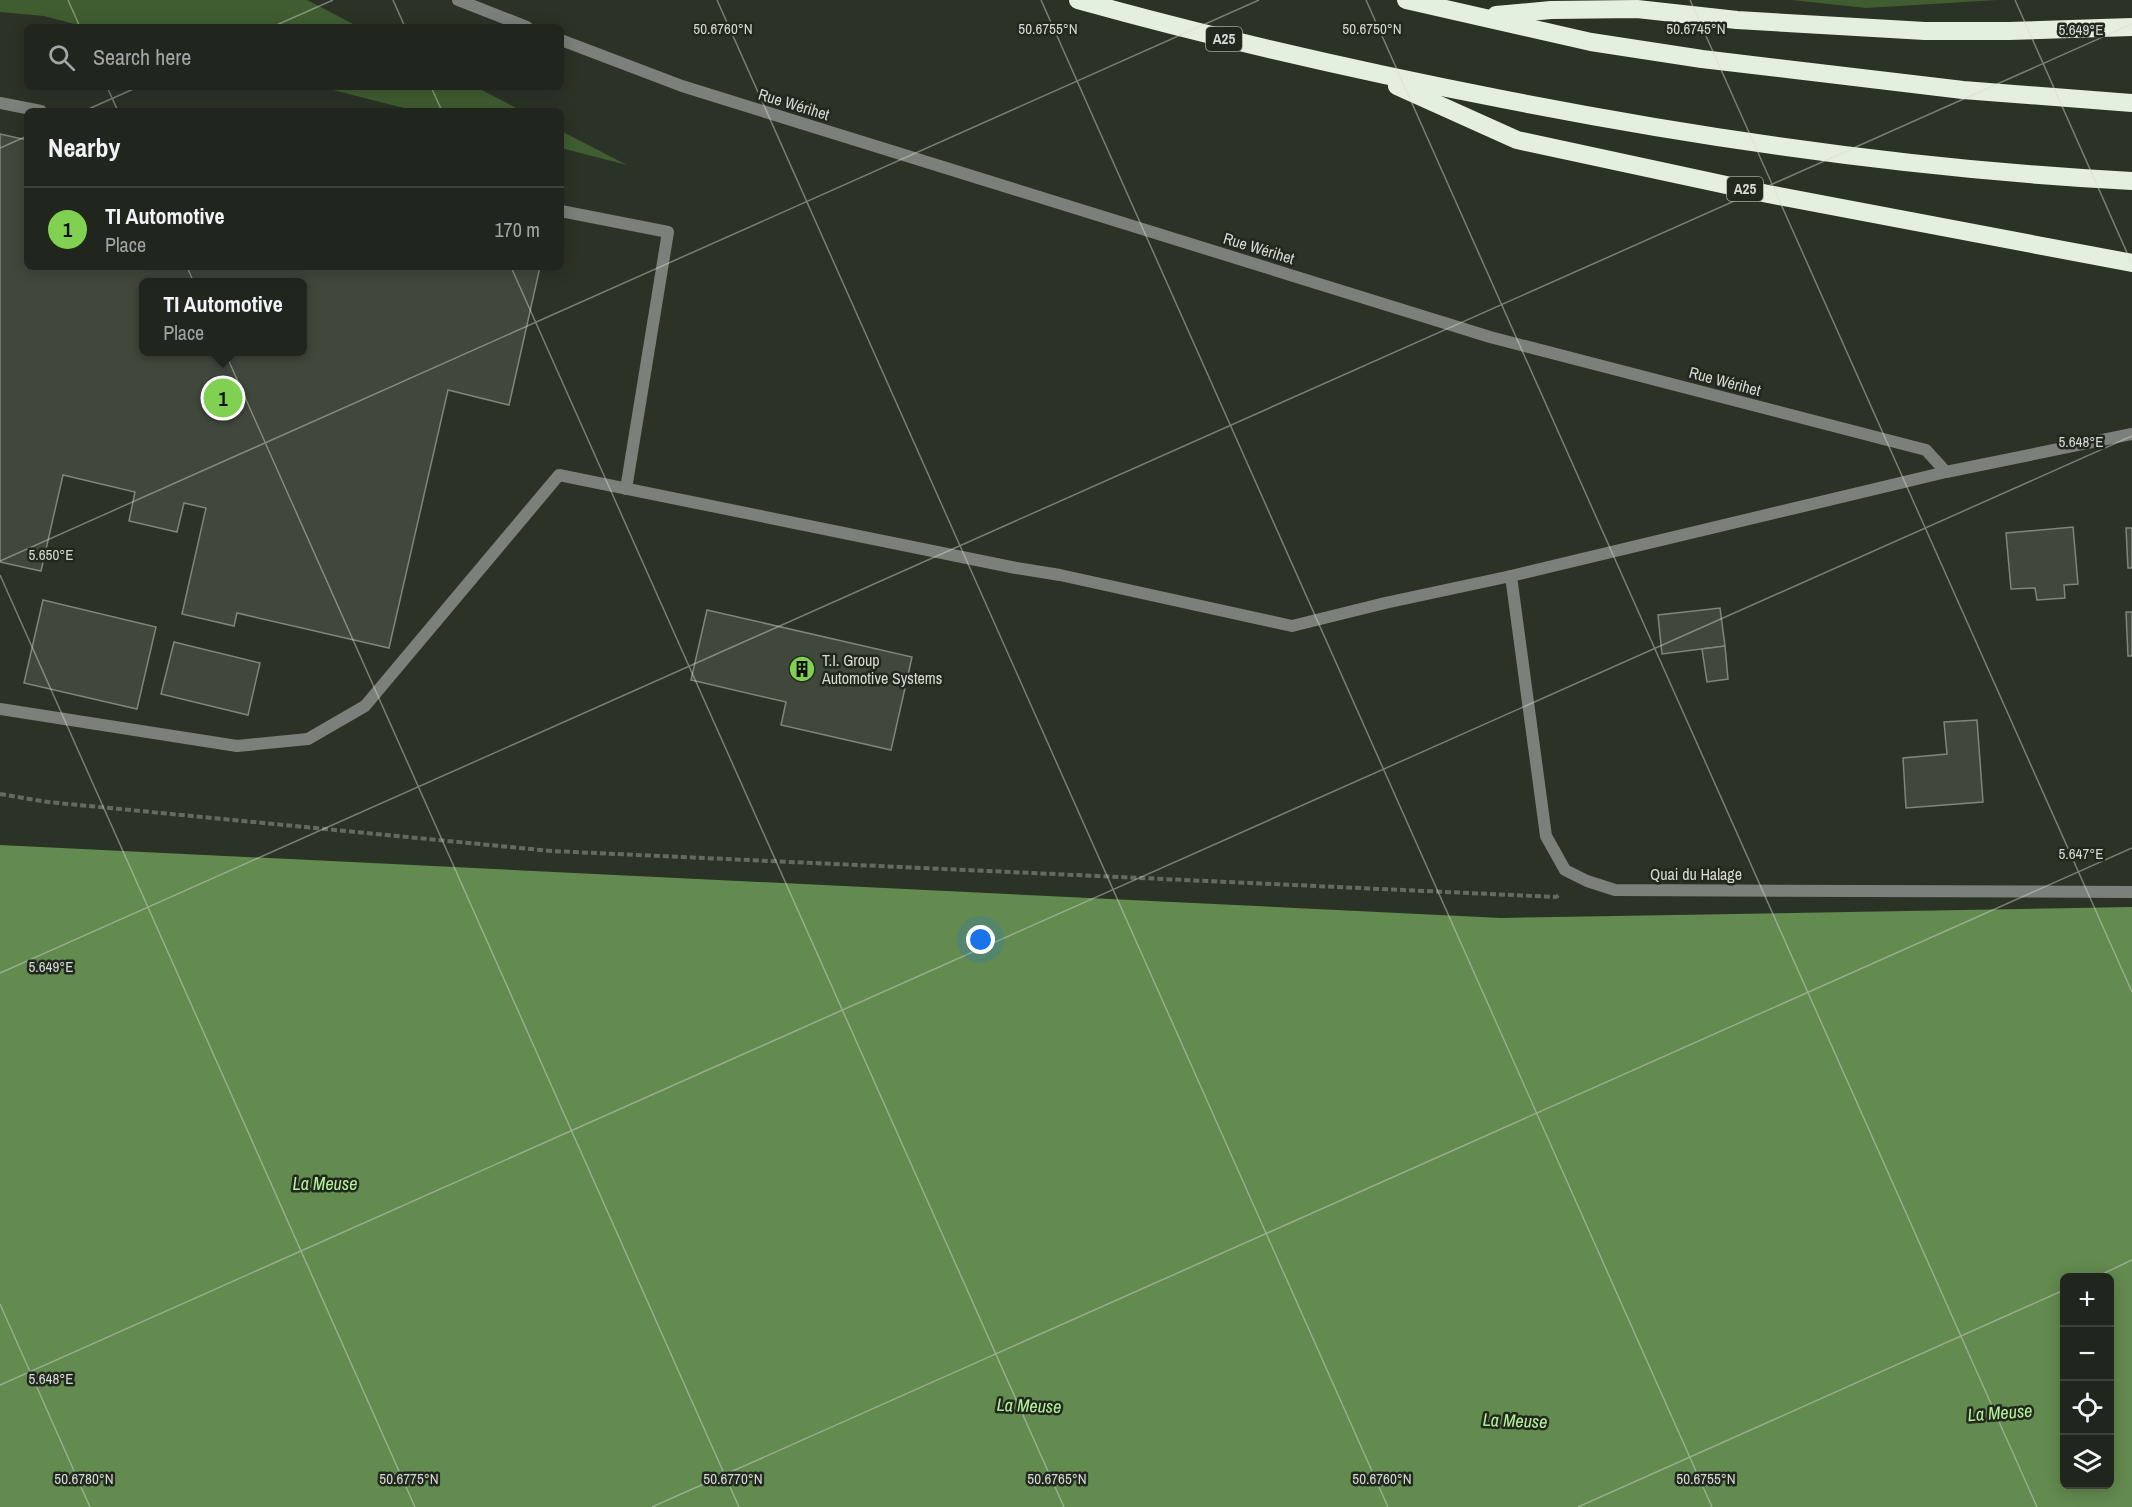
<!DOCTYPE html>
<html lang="en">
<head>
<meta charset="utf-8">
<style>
	:root { --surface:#20261d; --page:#2d322a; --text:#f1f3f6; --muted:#a2a5a4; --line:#3d433b; --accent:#80d051 }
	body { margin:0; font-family:"Archivo Narrow",sans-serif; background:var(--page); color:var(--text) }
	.controls { position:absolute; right:18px; bottom:18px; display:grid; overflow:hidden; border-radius:9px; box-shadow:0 3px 15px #0003 }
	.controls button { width:54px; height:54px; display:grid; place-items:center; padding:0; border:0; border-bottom:2px solid var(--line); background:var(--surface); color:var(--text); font:30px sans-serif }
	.you { position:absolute; left:981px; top:940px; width:21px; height:21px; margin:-15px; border:4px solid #fff; border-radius:50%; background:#1a73e8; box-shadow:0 0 0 9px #1a73e833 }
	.badge { display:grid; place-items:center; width:39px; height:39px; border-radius:50%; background:var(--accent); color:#111; font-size:20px; font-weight:700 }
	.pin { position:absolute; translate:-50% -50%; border:3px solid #fff; box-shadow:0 2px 6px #0006 }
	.popup { position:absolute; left:139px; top:278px; width:168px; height:78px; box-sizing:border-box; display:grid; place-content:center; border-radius:9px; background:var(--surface); filter:drop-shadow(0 2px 4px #0005); font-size:20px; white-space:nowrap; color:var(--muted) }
	.popup b { font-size:22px; color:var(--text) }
	.popup::after { content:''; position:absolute; left:50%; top:100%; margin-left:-12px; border:12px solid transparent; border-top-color:var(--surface) }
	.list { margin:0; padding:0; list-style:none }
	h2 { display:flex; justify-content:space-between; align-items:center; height:78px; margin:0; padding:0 24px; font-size:26px }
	h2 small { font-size:20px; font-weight:400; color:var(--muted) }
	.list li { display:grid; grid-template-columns:39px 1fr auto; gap:18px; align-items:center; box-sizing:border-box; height:84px; padding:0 24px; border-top:2px solid var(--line) }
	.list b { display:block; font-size:22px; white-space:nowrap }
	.list p { margin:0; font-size:20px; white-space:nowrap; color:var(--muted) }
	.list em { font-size:20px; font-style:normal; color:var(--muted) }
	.icon { flex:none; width:33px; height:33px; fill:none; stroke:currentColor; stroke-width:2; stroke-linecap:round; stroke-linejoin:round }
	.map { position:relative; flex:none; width:2132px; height:1507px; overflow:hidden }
	.search { position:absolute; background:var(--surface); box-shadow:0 3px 15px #0003; left:24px; top:24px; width:540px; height:66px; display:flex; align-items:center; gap:15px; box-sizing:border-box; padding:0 21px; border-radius:9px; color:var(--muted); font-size:22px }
	.panel { position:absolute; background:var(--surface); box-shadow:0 3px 15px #0003; left:24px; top:108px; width:540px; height:162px; border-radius:9px }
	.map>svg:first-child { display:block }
	.green { fill:#405d31 }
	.water { fill:#638a4f; fill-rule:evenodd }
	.building { fill:#40483c; stroke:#7d8678; stroke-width:1.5; fill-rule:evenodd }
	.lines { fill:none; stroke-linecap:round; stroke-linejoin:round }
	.path { stroke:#636b60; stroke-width:4; stroke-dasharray:6 3; stroke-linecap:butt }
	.lane { stroke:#7c807a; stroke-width:12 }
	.street { stroke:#7c807a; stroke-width:12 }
	.highway { stroke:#e5efe0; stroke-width:18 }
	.ticks { fill:none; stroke:#d5dbd3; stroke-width:1.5; stroke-opacity:0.45 }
	.labels { text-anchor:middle; stroke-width:5; stroke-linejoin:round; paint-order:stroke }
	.shield { fill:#21291e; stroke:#9fa69d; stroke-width:1.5 }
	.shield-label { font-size:15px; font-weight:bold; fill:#d5dbd3 }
	.street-label { font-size:16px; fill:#d5dbd3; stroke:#21291e }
	.poi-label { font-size:16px; fill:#d5dbd3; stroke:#21291e; text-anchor:start }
	.water-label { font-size:18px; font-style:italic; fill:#b8f19c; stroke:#21291e }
	.ticks-label { font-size:15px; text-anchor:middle; fill:#d5dbd3; stroke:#21291e; stroke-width:5; stroke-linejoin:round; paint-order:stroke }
</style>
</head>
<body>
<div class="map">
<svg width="2132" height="1507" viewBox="0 0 2132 1507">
	<rect width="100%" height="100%" fill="#2b3327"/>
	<g class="green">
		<polygon points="0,0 307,0 359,27 86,27 44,16 0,12"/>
		<polygon points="1792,0 1998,0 1866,8"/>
		<polygon points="321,87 476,87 522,111 416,111"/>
		<polygon points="561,131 627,165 561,148"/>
	</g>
	<path class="water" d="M 0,845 L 1501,918 L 2132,907 L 2132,1507 L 0,1507 ZM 2064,1278 L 2110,1278 L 2110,1484 L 2064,1484 Z"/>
	<g class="building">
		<path d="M 0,134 L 27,140 L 27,267 L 540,267 L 509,405 L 448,390 L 389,648 L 237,613 L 234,626 L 182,614 L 206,508 L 184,503 L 177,532 L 129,521 L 135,492 L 63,475 L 41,571 L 0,562 ZM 144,282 L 302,282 L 302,352 L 144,352 Z"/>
		<polygon points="2073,527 2078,584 2064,585 2065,598 2037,600 2035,588 2011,589 2006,533"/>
		<polygon points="2126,528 2132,528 2132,568 2128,568"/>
		<polygon points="43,600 156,627 137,709 24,683"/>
		<polygon points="1720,608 1725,646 1662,654 1658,615"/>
		<polygon points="707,610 912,657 891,750 781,725 786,702 691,680"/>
		<polygon points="2126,612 2132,612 2132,656 2128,656"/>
		<polygon points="174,642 260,663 248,715 161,694"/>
		<polygon points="1725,646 1728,679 1707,682 1702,649"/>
		<polygon points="1977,720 1983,802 1906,808 1903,758 1947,754 1944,722"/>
	</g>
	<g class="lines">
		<polyline class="path" points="0,794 48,802 551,851 1556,897 1561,894"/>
		<g class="lane">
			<polyline points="0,103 41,111"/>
			<polyline points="561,211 668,232 626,489"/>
			<polyline points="0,709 237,746 308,739 365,706 559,475 1016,568"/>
		</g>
		<g class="street">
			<polyline points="458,0 527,27"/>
			<polyline points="561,40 682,86 1490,337 1926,450 1946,472"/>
			<polyline points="1016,568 1060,575 1292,626 1385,603 1511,576 1946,472 2132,434"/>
			<polyline points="1511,576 1546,836 1565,870 1587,881 1615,890 2132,892"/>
		</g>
		<g class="highway">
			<path d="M 1078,0 C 1218,39 1359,71 1502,99 C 1710,140 1920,170 2132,181"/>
			<polyline points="1406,0 1591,42 1702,59 1963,90 2132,103"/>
			<polyline points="1496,15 1551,10 1637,9 1737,20 1925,31 2009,31 2132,27"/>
			<polyline points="1397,86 1517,140 1768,194 2132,263"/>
		</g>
	</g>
	<path class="ticks" d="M 68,0 L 80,27M 393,0 L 405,27M 717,0 L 1388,1507M 1041,0 L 1712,1507M 1366,0 L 2037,1507M 1690,0 L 2132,992M 2015,0 L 2132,264M 272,27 L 333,0M 107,87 L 118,111M 431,87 L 442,111M 84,111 L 138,87M 0,148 L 27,136M 187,267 L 739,1507M 511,267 L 1064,1507M 0,561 L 1259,0M 0,575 L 415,1507M 0,973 L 2132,24M 2094,1278 L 2132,1260M 0,1304 L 90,1507M 0,1385 L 2132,436M 652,1507 L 2132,848M 1578,1507 L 2064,1290"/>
	<defs>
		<g id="building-disc" transform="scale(1.35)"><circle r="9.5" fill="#80d051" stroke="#21291e"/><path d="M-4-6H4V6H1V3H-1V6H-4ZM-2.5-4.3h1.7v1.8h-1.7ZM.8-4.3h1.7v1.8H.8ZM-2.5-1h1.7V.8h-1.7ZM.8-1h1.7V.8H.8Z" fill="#111"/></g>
	</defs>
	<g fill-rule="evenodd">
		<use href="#building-disc" x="802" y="669"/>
	</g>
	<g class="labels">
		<g class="shield">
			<rect x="1206" y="27" width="36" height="24" rx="4.5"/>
			<rect x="1727" y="177" width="36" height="24" rx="4.5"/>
		</g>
		<g class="shield-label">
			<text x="1224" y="44">A25</text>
			<text x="1745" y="194">A25</text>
		</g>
		<g class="street-label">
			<text transform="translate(794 104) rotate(17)" y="6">Rue Wérihet</text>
			<text transform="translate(1259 248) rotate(17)" y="6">Rue Wérihet</text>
			<text transform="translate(1725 381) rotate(15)" y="6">Rue Wérihet</text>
			<text x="1696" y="880">Quai du Halage</text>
		</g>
		<g class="poi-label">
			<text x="822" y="666">T.I. Group<tspan x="822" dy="18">Automotive Systems</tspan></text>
		</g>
		<g class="water-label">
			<text x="325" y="1190">La Meuse</text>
			<text transform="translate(1029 1406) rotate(2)" y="6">La Meuse</text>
			<text transform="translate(2000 1413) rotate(-4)" y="6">La Meuse</text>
			<text transform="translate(1515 1421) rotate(2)" y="6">La Meuse</text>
		</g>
	</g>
	<g class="ticks-label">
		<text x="1696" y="34">50.6745°N</text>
		<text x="723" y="34">50.6760°N</text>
		<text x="1048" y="34">50.6755°N</text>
		<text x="1372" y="34">50.6750°N</text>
		<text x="2081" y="35">5.649°E</text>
		<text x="2081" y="447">5.648°E</text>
		<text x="51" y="560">5.650°E</text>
		<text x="2081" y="859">5.647°E</text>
		<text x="51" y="972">5.649°E</text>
		<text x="51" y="1384">5.648°E</text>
		<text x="84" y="1484">50.6780°N</text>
		<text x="409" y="1484">50.6775°N</text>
		<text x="733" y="1484">50.6770°N</text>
		<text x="1057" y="1484">50.6765°N</text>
		<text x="1382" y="1484">50.6760°N</text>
		<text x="1706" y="1484">50.6755°N</text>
	</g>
</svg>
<div class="controls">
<button>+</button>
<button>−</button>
<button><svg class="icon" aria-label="locate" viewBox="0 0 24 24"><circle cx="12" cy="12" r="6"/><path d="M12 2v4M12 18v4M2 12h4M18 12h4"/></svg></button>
<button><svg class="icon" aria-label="layers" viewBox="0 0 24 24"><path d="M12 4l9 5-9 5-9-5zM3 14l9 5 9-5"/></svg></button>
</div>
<div class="you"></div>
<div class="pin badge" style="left:223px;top:398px">1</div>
<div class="popup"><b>TI Automotive</b>Place</div>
<div class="search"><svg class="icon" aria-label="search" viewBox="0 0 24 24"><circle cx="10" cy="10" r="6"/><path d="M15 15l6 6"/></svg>Search here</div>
<section class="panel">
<h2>Nearby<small></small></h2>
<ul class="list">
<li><span class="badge">1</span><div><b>TI Automotive</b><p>Place</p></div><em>170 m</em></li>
</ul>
</section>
</div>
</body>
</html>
